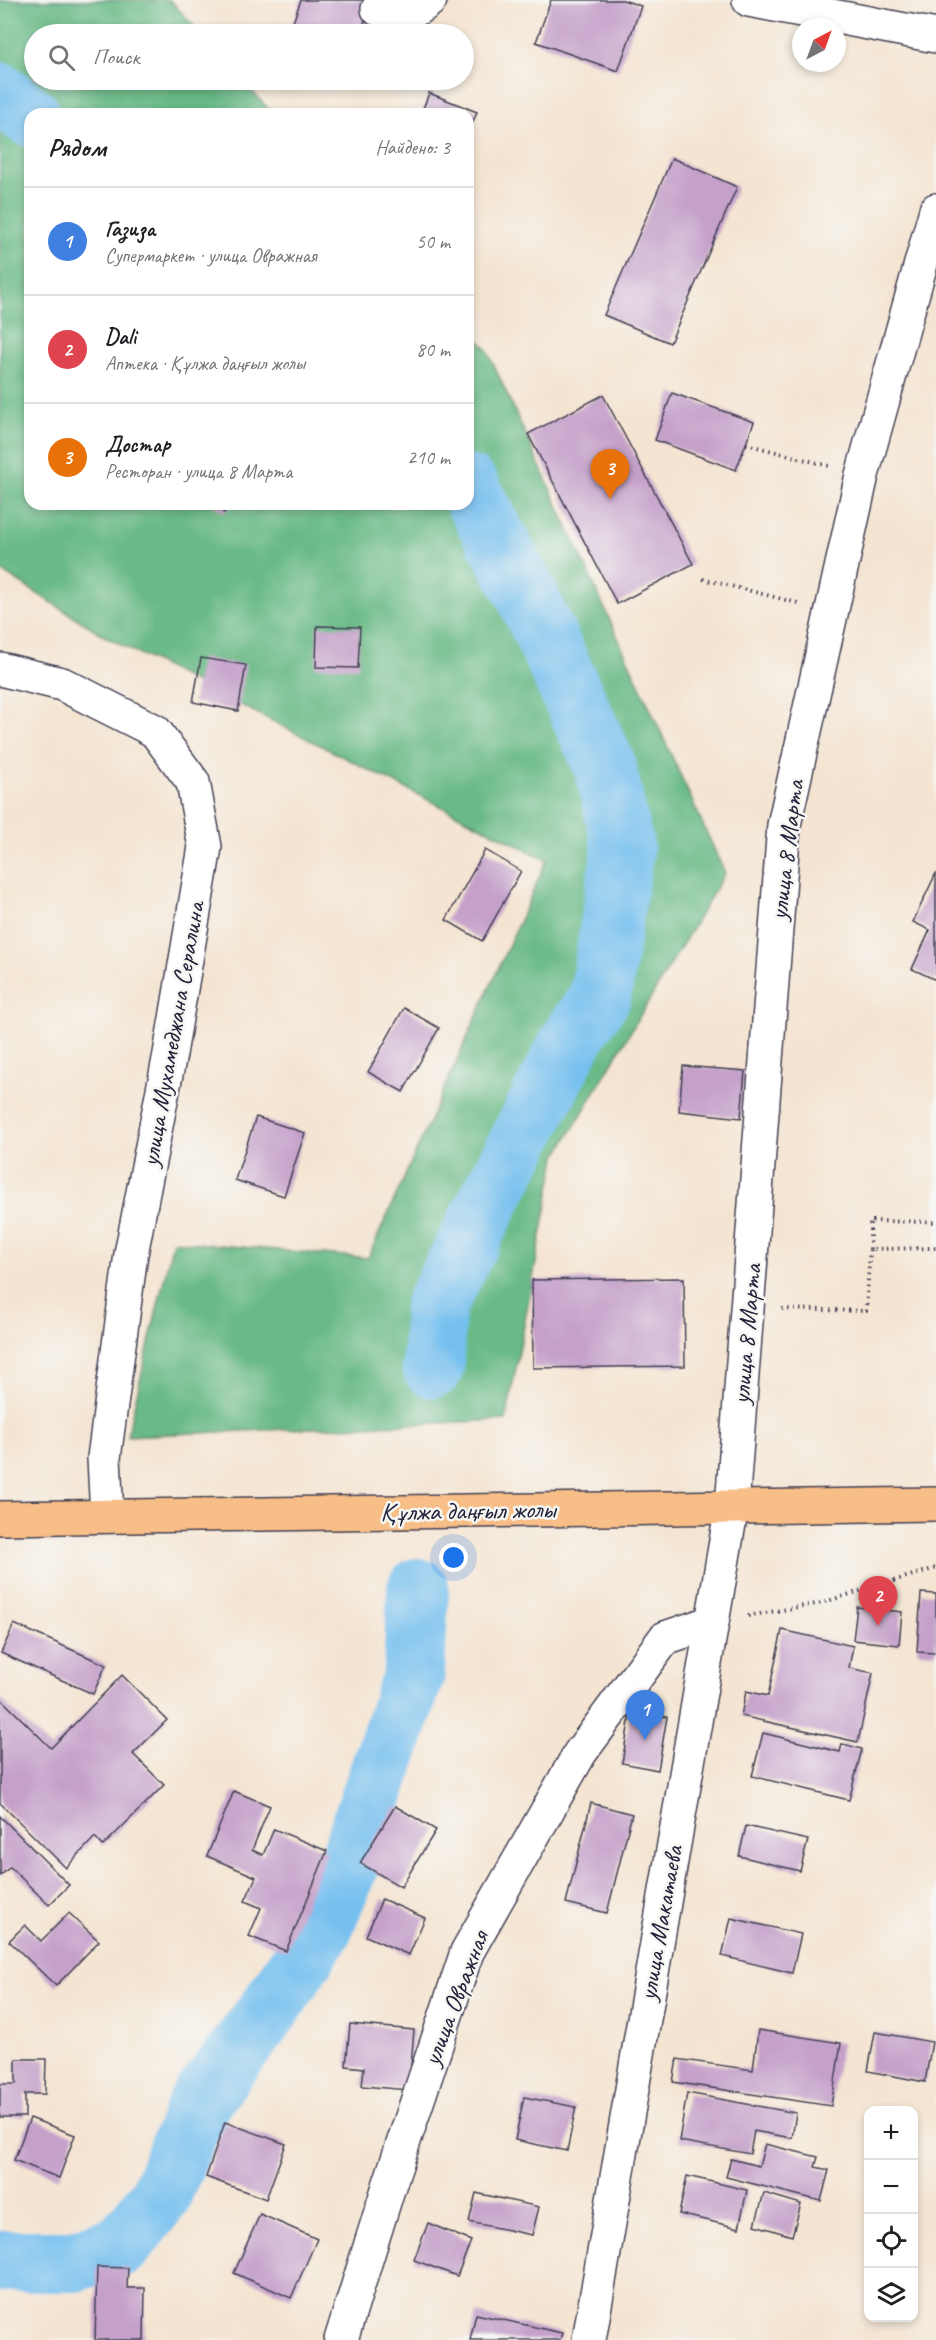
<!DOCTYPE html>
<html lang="ru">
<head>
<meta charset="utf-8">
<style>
	:root { --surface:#fff; --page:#f6f6f6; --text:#202124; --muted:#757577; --line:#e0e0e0; --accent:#c8321e }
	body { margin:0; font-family:Caveat,sans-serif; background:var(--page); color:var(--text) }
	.controls { position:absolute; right:18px; bottom:18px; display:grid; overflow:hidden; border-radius:12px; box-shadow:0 3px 9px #0003 }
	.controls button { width:54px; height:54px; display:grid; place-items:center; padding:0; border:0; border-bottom:2px solid var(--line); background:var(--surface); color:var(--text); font:30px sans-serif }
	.compass { position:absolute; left:792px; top:18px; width:54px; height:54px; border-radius:50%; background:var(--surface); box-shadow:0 3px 9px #0003; rotate:41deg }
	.you { position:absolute; left:454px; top:1558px; width:21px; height:21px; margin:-15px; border:4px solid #fff; border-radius:50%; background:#1a73e8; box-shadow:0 0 0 9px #1a73e833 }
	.badge { display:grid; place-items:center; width:39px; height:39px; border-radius:50%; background:var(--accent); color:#fff; font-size:20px; font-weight:700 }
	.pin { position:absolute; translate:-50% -50px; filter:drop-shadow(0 2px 3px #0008) }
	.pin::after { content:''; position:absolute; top:32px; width:21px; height:18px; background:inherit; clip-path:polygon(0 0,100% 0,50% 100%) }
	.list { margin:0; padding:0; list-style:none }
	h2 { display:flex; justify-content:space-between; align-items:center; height:78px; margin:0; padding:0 24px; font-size:26px }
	h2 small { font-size:20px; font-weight:400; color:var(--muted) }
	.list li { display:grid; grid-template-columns:39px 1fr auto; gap:18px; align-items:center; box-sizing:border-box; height:108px; padding:0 24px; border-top:2px solid var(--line) }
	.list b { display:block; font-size:22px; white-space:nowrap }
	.list p { margin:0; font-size:20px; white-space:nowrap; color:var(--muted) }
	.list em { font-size:20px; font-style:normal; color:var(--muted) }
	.icon { flex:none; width:33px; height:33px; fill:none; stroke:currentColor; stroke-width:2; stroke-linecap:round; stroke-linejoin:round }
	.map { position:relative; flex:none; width:936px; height:2340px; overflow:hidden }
	.search { position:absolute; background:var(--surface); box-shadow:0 3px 9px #0003; left:24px; top:24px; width:450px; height:66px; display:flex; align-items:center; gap:15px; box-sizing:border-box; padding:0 21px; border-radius:33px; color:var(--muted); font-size:22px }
	.panel { position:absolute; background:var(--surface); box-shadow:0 3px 9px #0003; left:24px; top:108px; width:450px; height:402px; border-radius:18px }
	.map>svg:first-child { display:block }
	.forest { fill:#69ba86; stroke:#466e60; stroke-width:1.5 }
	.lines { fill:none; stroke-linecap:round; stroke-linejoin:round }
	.river { stroke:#76c0ef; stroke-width:62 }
	.building { fill:#c5a1ca }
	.minor-casing { stroke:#423f52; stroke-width:36 }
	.tertiary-casing { stroke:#423f52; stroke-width:36 }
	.primary-casing { stroke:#423f52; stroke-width:36 }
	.path { stroke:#423f52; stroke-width:4; stroke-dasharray:1.5 4.5; stroke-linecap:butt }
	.minor { stroke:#fff; stroke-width:33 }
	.tertiary { stroke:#fff; stroke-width:33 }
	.primary { stroke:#f7be87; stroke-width:33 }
	.labels { text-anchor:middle; stroke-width:5; stroke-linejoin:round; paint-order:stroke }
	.street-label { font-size:26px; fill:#22223b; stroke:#f6f6f2 }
</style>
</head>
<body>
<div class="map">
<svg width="936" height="2340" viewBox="0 0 936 2340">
	<rect width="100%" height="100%" fill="#f6f6f2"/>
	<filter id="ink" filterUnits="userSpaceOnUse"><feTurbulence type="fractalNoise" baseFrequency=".0167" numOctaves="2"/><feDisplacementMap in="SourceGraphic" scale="12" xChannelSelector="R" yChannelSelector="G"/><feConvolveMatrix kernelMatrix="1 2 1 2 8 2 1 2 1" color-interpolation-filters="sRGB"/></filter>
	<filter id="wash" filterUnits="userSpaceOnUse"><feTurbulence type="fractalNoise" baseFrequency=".008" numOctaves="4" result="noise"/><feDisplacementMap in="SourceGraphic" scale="24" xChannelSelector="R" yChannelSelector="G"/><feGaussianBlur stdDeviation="1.35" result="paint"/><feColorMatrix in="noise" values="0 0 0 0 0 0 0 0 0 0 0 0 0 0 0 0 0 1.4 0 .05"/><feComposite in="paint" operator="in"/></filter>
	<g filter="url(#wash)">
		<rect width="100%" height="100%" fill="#f4e4d1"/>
		<polygon class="forest" points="0,0 170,0 201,34 34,34 34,80 242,80 273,114 30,114 30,504 468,504 468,329 486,348 725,873 556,1157 506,1420 127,1436 173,1241 368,1258 547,860 106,637 0,570"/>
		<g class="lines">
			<g class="river">
				<polyline points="0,93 30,116"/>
				<polyline points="433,1367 435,1307 576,1032 600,997 623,847 605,766 524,589 468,486"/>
				<polyline points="0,2261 74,2261 122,2245 160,2196 199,2103 269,2010 321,1930 352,1855 414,1673 418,1589"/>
			</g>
		</g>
		<g id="blocks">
			<g class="building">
				<polygon points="301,0 372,0 360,34 317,34 292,25"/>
				<polygon points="551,0 623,0 641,6 618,71 536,42"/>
				<polygon points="429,93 477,112 468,134 468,114 421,114"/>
				<polygon points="672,158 737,187 670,343 604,315"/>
				<polygon points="672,393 754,422 736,470 655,440"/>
				<polygon points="603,395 693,564 617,604 528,434"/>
				<polygon points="212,504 231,504 224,513"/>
				<polygon points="317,626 360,627 358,668 316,667"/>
				<polygon points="201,658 246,665 238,711 193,702"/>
				<polygon points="485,850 521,871 482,941 446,920"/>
				<polygon points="936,873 936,980 912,969 930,930 913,922"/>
				<polygon points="404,1008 439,1028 403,1092 368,1072"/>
				<polygon points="683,1066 745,1071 741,1118 679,1111"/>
				<polygon points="256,1117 305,1133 284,1196 235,1180"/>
				<polygon points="684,1278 685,1366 533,1368 532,1280"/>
				<polygon points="921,1593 936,1594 936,1653 917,1652"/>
				<polygon points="857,1607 902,1612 899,1645 853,1640"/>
				<polygon points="14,1624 106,1665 93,1694 1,1653"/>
				<polygon points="782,1630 853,1646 849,1668 873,1673 858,1742 741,1716 746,1691 768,1696"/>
				<polygon points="122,1675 167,1720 133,1754 164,1785 103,1846 95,1837 66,1868 0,1803 0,1698 51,1748"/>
				<polygon points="631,1710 667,1717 658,1770 622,1763"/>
				<polygon points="763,1733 840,1752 842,1744 862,1749 849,1800 752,1776"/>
				<polygon points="234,1791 270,1806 252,1850 263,1855 274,1829 327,1851 286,1951 249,1936 261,1908 245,1901 256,1877 207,1856"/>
				<polygon points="591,1803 632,1814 607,1913 566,1903"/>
				<polygon points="395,1806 436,1830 401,1887 360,1863"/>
				<polygon points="0,1816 69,1885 49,1905 10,1867 0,1876"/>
				<polygon points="746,1826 808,1840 800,1871 739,1856"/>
				<polygon points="382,1899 425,1918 409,1955 366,1936"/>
				<polygon points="69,1913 99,1941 56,1986 9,1941 25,1925 41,1941"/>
				<polygon points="731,1918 801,1934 792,1973 722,1956"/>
				<polygon points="350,2024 414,2030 409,2090 362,2086 364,2068 346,2066"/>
				<polygon points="758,2030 841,2043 831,2106 673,2082 677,2059 753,2070"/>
				<polygon points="875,2032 932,2042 925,2082 868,2071"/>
				<polygon points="16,2059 46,2059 45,2094 25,2094 25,2117 0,2117 0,2084 16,2084"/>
				<polygon points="687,2093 796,2113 792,2138 754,2131 750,2154 679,2141"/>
				<polygon points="524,2097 576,2107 567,2151 515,2140"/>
				<polygon points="30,2118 75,2135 59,2178 14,2160"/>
				<polygon points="225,2122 286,2144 266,2199 206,2177"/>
				<polygon points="765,2144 818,2157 815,2167 829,2170 821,2201 726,2177 731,2159 759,2166"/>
				<polygon points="687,2176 747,2190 739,2228 679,2214"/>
				<polygon points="476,2193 539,2207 532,2235 469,2222"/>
				<polygon points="764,2193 801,2204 792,2236 755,2225"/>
				<polygon points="260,2214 317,2239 291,2298 234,2273"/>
				<polygon points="428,2223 471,2241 457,2276 414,2260"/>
				<polygon points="97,2267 128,2268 127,2288 145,2288 144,2340 95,2340"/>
				<polygon points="476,2314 562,2333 560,2340 470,2340"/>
			</g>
		</g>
	</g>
	<g filter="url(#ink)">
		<use href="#blocks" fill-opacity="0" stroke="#423f52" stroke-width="1.5"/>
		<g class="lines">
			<g class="minor-casing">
				<g id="minor">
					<polyline points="749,0 936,36"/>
					<path d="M 378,9 C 401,15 412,15 430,0"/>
					<polyline points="0,669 62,684 155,731 193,782 205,847 170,1054 131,1254 104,1458 107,1516"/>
					<polyline points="341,2340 389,2186 467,1952 580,1753 665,1638 712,1622"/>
					<polyline points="589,2340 732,1506"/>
				</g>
			</g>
			<g class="tertiary-casing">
				<polyline id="tertiary" points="732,1506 784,825 862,475 936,210"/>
			</g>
			<g class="primary-casing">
				<polyline id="primary" points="0,1518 936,1504"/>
			</g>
			<g class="path">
				<polyline points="746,444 829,466"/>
				<polyline points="703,579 798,603"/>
				<polyline points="870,1249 870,1221 936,1222"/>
				<polyline points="782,1309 866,1311 870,1249 936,1248"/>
				<polyline points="748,1616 821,1603 936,1568"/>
			</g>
			<use href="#minor" class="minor"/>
			<use href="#tertiary" class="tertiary"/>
			<use href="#primary" class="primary"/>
		</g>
	</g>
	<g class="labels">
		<g class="street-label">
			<text transform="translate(786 850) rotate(-83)" y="9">улица 8 Марта</text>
			<text transform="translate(172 1034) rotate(-80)" y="9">улица Мухамеджана Сералина</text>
			<text transform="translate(746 1334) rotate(-85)" y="9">улица 8 Марта</text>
			<text transform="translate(468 1510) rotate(-1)" y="9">Құлжа даңғыл жолы</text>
			<text transform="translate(660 1923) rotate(-80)" y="9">улица Макатаева</text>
			<text transform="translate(455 1998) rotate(-69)" y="9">улица Овражная</text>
		</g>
	</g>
</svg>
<div class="controls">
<button>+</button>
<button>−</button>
<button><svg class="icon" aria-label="locate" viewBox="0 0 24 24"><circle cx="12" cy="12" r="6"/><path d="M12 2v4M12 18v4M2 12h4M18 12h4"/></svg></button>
<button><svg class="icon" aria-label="layers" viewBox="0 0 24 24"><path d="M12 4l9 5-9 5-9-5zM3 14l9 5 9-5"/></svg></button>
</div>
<svg class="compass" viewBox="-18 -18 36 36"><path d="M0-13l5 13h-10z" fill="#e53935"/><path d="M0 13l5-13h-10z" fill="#757577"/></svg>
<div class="you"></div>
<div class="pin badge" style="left:645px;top:1740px;background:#3f7fe0">1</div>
<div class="pin badge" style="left:878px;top:1626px;background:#e0444e">2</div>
<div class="pin badge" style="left:610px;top:499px;background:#e8710a">3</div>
<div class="search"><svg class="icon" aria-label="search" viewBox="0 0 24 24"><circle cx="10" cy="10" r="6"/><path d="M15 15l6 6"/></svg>Поиск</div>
<section class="panel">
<h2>Рядом<small>Найдено: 3</small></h2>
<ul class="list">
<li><span class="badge" style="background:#3f7fe0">1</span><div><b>Газиза</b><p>Супермаркет · улица Овражная</p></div><em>50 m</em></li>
<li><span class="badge" style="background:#e0444e">2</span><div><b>Dali</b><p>Аптека · Құлжа даңғыл жолы</p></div><em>80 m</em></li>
<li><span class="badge" style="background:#e8710a">3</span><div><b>Достар</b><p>Ресторан · улица 8 Марта</p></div><em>210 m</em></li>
</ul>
</section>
</div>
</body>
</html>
